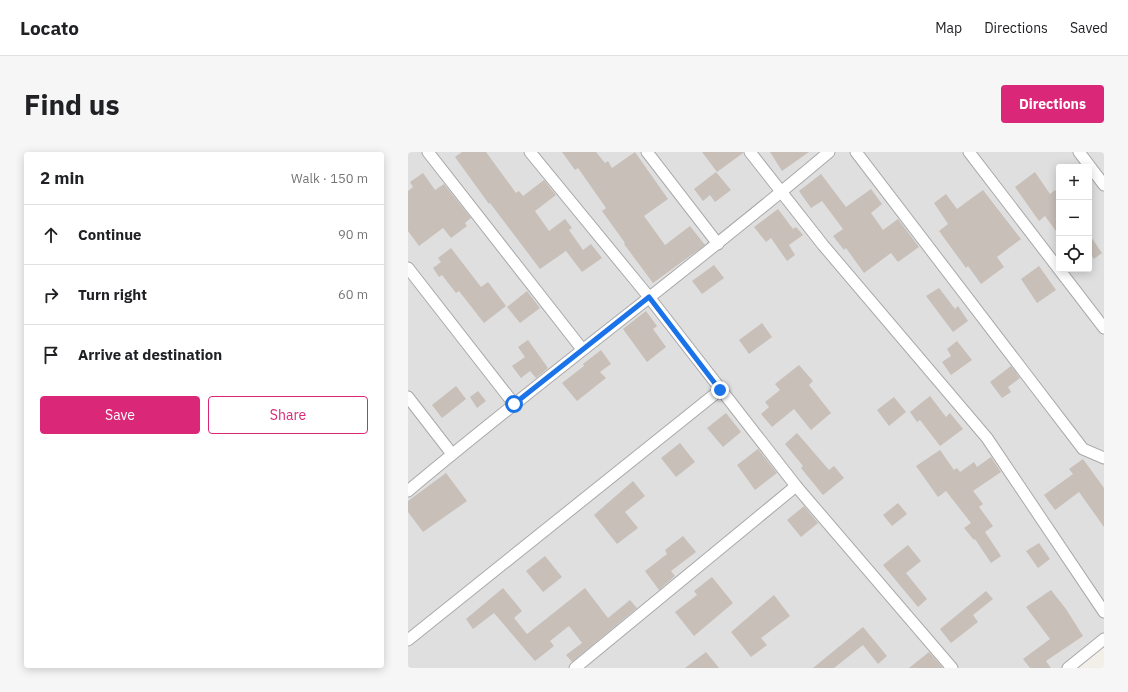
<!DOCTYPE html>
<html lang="en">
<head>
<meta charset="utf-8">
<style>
	:root { --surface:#fff; --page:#f6f6f6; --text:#202124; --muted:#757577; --line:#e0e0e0; --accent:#db2777 }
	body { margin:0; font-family:"IBM Plex Sans",sans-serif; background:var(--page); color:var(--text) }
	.controls { position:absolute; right:12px; top:12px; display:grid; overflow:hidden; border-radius:4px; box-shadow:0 2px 10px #0003 }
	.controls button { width:36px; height:36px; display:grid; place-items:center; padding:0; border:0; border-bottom:1px solid var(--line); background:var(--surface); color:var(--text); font:20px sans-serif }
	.stop { position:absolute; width:12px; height:12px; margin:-9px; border:3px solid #1a73e8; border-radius:50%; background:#fff }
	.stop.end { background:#1a73e8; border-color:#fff; box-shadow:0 1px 4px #0008 }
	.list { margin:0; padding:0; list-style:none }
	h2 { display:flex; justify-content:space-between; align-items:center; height:52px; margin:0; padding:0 16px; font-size:17px }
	h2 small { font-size:13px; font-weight:400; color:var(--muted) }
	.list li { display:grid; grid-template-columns:26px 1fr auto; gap:12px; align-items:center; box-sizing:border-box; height:60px; padding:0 16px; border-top:1px solid var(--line) }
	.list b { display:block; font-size:15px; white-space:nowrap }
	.list em { font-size:13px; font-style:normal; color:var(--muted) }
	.actions { display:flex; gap:8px; padding:12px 16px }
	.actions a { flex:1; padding:9px 0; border:1px solid var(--accent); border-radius:4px; text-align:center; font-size:14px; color:var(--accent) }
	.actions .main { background:var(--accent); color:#fff }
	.icon { flex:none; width:22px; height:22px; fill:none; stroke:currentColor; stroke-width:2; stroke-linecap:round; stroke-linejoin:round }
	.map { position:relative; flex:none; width:696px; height:516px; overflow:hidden; border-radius:4px }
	header { display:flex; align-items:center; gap:24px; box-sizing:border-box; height:56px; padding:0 20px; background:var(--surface); border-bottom:1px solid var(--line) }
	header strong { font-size:19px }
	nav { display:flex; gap:22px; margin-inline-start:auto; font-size:14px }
	.intro { display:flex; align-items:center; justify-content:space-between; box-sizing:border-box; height:96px; padding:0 24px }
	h1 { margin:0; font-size:28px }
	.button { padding:10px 18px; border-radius:4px; background:var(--accent); color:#fff; font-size:14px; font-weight:700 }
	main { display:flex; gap:24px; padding:0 24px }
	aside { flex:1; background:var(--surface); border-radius:4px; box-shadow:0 2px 10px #0003 }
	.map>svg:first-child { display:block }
	.residential { fill:#e0dfdf; fill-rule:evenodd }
	.building { fill:#c7bfb8 }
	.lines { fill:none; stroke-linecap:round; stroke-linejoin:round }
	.street-casing { stroke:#a9a9a9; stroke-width:13 }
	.street { stroke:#fff; stroke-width:11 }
	.route { stroke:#1a73e8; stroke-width:5 }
</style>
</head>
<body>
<header>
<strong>Locato</strong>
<nav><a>Map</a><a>Directions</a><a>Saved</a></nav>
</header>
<div class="intro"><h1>Find us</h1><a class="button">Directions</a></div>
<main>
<aside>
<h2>2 min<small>Walk · 150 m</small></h2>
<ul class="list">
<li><svg class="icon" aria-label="ahead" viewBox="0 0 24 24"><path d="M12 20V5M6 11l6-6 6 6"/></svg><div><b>Continue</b></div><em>90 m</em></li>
<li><svg class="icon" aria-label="right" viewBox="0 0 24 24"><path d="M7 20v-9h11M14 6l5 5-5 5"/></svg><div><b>Turn right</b></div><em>60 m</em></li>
<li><svg class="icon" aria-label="arrive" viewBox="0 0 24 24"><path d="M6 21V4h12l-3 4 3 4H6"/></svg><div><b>Arrive at destination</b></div></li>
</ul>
<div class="actions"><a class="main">Save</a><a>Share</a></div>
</aside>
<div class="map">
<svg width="696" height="516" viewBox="0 0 696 516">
	<rect width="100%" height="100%" fill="#f2efe9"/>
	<path class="residential" d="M 0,0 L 696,0 L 696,481 L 653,516 L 0,516 ZM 651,15 L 681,15 L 681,117 L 651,117 Z"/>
	<g class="building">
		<polygon points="54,0 78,0 108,41 111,39 115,44 136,28 148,43 127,59 141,79 157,67 164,76 161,78 175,98 183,92 194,106 174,120 158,99 132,117 82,51 81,52 47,5"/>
		<polygon points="154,0 188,0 197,11 200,9 204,16 227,0 260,47 236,64 257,93 282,74 297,93 245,131 216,92 217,91 194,59 198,56 170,16 167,18"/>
		<polygon points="294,0 335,0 335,1 309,20"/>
		<polygon points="362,0 401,0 374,19"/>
		<polygon points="308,20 323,38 307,50 302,43 295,49 286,37"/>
		<polygon points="627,20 642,42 647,38 651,44 651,83 637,64 631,69 607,35"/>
		<polygon points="15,21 27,38 36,32 63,66 57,71 59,74 43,86 35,76 11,94 0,79 0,39 5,35 2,30"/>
		<polygon points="413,22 438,55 463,37 474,52 463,61 475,78 490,67 511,95 490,110 483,101 456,121 438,96 436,98 425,84 435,77 414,49 403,56 391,39"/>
		<polygon points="575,38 613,87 589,105 596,115 573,132 560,114 558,116 531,79 540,72 526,51 538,42 549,57"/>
		<polygon points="370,57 385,77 388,75 395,83 381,93 387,103 379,109 363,86 358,90 346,75"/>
		<polygon points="681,82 694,101 686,107 681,100"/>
		<polygon points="43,96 73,135 80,130 98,154 76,171 51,139 48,141 34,123 31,125 25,116 33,110 30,106"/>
		<polygon points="306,113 316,126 294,142 284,129"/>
		<polygon points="631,114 648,138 629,151 613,127"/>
		<polygon points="531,136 547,157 550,154 560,169 545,180 518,144"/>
		<polygon points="119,139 132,156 112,171 99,155"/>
		<polygon points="238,159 249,174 245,177 258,195 239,210 215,177"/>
		<polygon points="354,171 364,185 341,202 331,188"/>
		<polygon points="120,188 140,216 128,226 122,219 113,226 104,214 117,205 110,195"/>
		<polygon points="549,189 564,208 543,223 534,210 543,204 539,197"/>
		<polygon points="193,198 203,212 192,220 198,226 169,249 154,231 176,214 175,212"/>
		<polygon points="391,213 405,229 401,233 423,261 403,278 386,257 364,275 353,262 361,255 357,250 372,238 367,232"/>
		<polygon points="603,214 612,226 600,235 603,240 594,246 582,230"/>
		<polygon points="48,234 58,247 34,266 24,253"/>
		<polygon points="70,239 78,249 69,256 62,245"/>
		<polygon points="522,244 538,265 542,261 555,277 532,294 512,268 509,270 502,260"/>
		<polygon points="486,245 498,260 481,274 469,258"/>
		<polygon points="318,261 333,280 315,295 299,276"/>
		<polygon points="389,281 421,318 426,314 436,326 415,343 393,316 395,314 377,292"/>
		<polygon points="272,291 287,310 268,325 253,306"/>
		<polygon points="350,297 369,321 347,338 329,313"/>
		<polygon points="532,298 546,318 549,316 552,320 566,310 569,315 583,305 593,320 565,339 575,352 571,355 585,374 577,380 593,404 583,411 567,387 566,388 556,376 563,371 538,339 530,345 508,314"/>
		<polygon points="675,307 696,336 696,375 671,340 647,358 636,343 665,322 661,317"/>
		<polygon points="38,321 59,349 15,380 0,360 0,349"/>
		<polygon points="225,329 237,344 217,360 230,376 209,392 186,363"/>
		<polygon points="490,351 499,362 484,374 475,363"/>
		<polygon points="396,354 410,371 393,385 379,368"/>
		<polygon points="275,384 288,400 263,419 267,424 251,438 237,419 259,402 257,398"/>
		<polygon points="631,391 642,407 630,416 618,399"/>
		<polygon points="500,393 513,409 498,421 519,447 510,455 475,413"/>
		<polygon points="137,404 154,425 135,440 118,419"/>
		<polygon points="304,425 325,451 286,484 267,460 289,443 286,439"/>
		<polygon points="95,436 114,459 106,466 119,482 177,436 200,466 222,448 229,456 164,510 158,503 174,491 161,474 142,489 146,494 127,509 86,461 65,477 58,467"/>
		<polygon points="643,438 658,457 675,484 638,509 643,516 622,516 615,507 642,487 618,455"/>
		<polygon points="578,439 585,447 565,463 570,470 543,491 532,477"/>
		<polygon points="366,443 382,464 353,486 359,493 343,505 323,480"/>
		<polygon points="455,475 479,504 470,512 455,493 426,516 405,516"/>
		<polygon points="298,500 311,516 277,516"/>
		<polygon points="521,500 535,516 501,516"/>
	</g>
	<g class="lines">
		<g class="street-casing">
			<g id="street">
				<polyline points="20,0 174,197"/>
				<polyline points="122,0 241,145 388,334 544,516"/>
				<polyline points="239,0 310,92"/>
				<polyline points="342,0 415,93 579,286 696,460"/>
				<polyline points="448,0 675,297 696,306"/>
				<polyline points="561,0 696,176"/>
				<polyline points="671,0 696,33"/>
				<polyline points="0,116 106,252"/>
				<polyline points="0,245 44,302"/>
				<path d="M 0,339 C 138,223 284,116 421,0"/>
				<polyline points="0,488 312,238"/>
				<polyline points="167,516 388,334"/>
				<polyline points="660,516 696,487"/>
			</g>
		</g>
		<use href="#street" class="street"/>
	</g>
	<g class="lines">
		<polyline class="route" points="106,252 241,145 312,238"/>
	</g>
</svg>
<div class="controls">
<button>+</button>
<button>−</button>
<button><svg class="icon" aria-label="locate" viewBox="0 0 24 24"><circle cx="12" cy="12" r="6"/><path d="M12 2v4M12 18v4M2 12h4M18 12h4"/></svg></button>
</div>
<div class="stop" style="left:106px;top:252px"></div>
<div class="stop end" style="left:312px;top:238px"></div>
</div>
</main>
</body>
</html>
